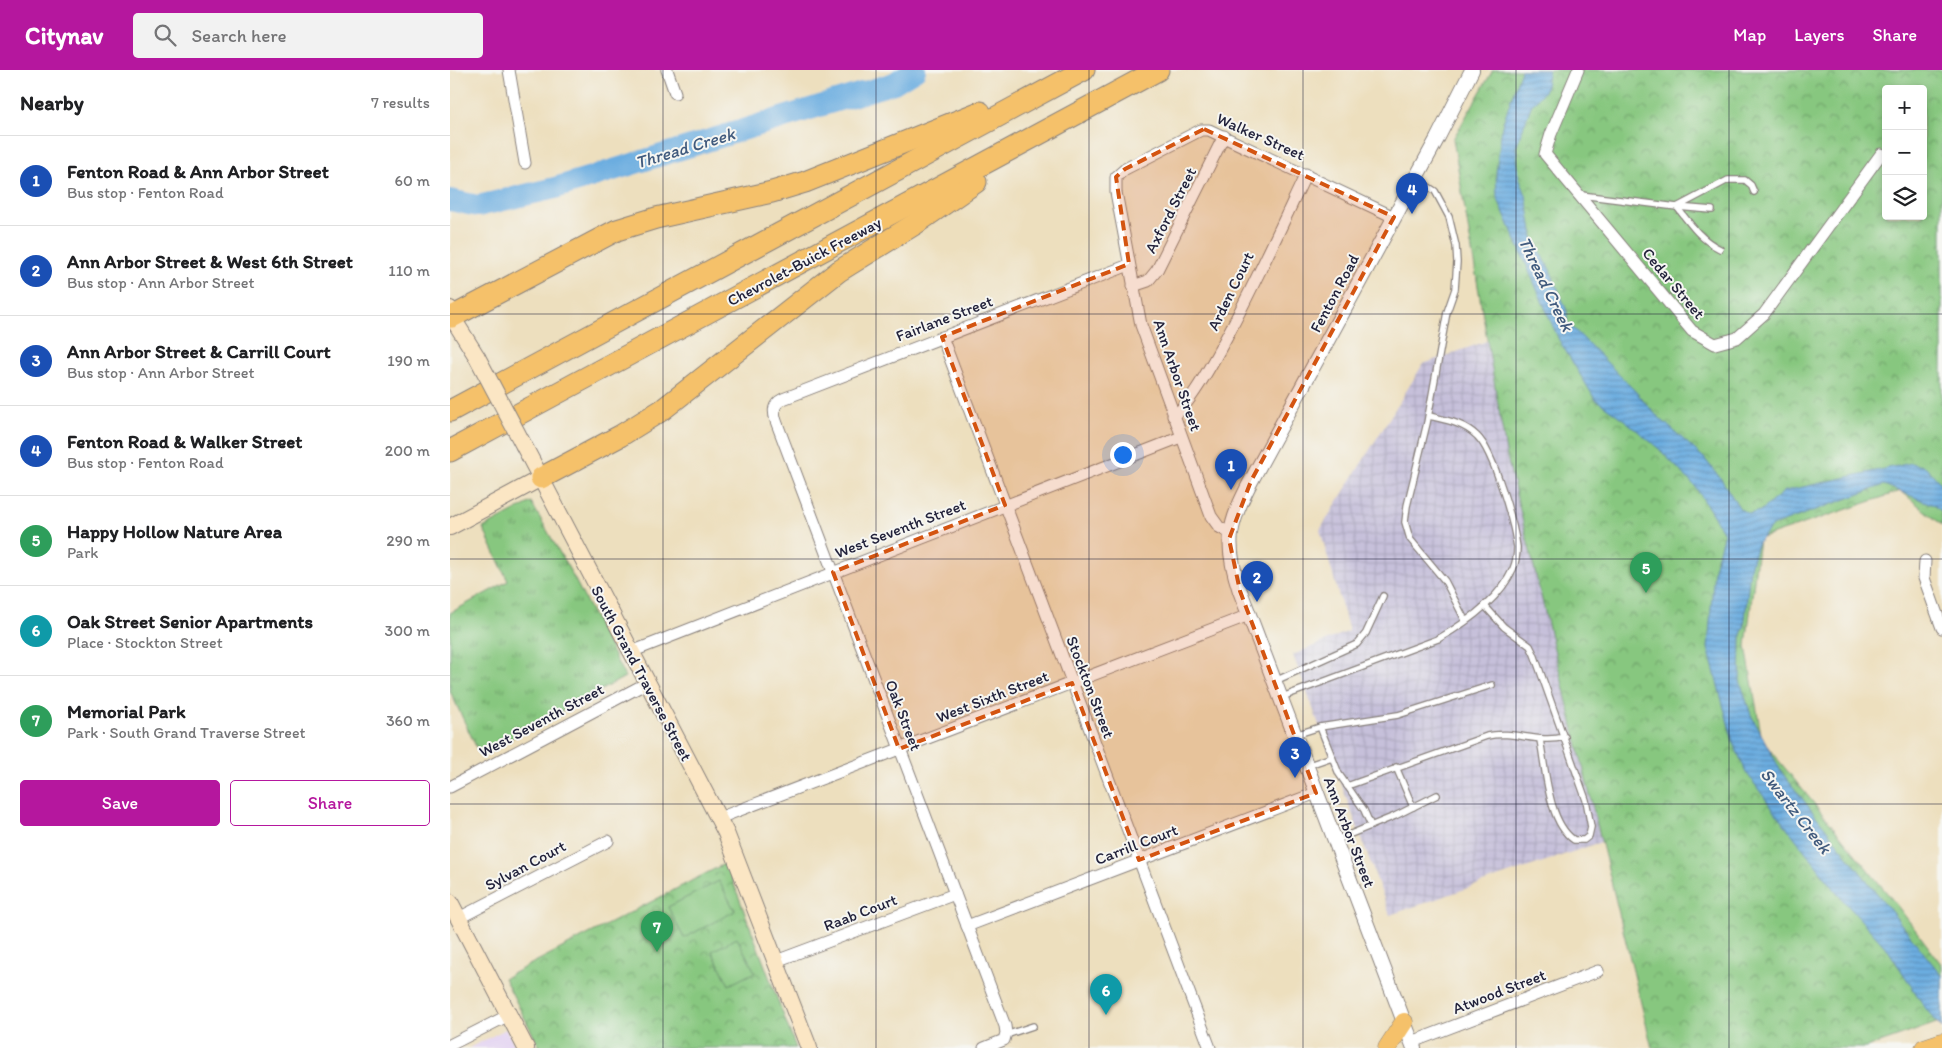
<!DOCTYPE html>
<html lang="en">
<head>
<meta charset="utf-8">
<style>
	:root { --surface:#fff; --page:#f2f2f2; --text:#202124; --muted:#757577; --line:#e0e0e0; --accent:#b5179e }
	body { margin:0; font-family:Itim,sans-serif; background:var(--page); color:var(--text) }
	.controls { position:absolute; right:15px; top:15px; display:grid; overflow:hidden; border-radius:5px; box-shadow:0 2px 8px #0003 }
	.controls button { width:45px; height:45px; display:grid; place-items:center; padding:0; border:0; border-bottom:1px solid var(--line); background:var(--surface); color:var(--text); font:25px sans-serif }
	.you { position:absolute; left:672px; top:384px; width:18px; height:18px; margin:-12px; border:4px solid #fff; border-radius:50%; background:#1a73e8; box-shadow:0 0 0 8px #1a73e833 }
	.badge { display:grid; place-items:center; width:32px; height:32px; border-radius:50%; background:var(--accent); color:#fff; font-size:16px; font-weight:700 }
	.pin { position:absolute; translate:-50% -41px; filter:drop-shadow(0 1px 2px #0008) }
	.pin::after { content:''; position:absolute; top:26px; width:18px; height:15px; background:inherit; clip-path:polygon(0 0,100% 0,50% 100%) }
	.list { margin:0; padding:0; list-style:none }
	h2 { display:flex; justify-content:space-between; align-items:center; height:65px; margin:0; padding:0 20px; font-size:21px }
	h2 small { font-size:16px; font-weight:400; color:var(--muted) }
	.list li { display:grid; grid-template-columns:32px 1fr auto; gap:15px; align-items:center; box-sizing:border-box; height:90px; padding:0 20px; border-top:1px solid var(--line) }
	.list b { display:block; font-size:19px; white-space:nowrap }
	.list p { margin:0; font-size:16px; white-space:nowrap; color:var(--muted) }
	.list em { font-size:16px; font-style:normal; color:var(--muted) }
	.actions { display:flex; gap:10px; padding:15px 20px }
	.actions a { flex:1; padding:11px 0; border:1px solid var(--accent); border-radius:5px; text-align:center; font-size:18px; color:var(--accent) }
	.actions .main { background:var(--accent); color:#fff }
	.icon { flex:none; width:28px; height:28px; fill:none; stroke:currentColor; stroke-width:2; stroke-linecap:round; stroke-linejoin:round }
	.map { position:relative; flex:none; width:1492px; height:978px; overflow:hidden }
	header { display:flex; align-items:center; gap:30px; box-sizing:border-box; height:70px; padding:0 25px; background:var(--accent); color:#fff }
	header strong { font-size:24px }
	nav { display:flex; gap:28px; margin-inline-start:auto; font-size:18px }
	.search { width:350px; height:45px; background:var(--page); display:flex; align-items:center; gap:12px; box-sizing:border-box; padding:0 18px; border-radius:5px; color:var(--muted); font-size:19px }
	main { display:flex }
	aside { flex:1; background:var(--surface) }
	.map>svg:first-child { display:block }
	.built { fill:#e3d3f2 }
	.industrial { fill:url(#industrial-grid) }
	.grass { fill:url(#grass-tufts); stroke:#54745d }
	.park { fill:url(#park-crowns); stroke:#54745d; fill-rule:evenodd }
	.pitch { fill:#87c77f; stroke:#54745d }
	.water { fill:url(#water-rules); stroke:#47688e }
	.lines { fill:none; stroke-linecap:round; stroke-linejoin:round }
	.river { stroke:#6cade0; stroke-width:22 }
	.service-casing { stroke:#88807c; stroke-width:8 }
	.minor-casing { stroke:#88807c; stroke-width:13 }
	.tertiary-casing { stroke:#88807c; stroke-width:16 }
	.secondary-casing { stroke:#88807c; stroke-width:18 }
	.primary-casing { stroke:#88807c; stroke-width:19 }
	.motorway-casing { stroke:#88807c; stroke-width:23 }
	.service { stroke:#fff; stroke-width:5.5 }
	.minor { stroke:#fff; stroke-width:11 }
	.tertiary { stroke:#fff; stroke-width:14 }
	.secondary { stroke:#fbe6c4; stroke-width:16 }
	.primary { stroke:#f5c16b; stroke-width:18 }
	.motorway { stroke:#f5c16b; stroke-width:21 }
	.secondary-bridge-casing { stroke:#88807c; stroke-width:18; stroke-linecap:butt }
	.secondary-bridge { stroke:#fbe6c4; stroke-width:16 }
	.marked { fill:#d45411; fill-opacity:0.2; stroke:#d45411; stroke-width:4; stroke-dasharray:10 6; stroke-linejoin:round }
	.grid { fill:none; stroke:#22223b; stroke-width:1; stroke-opacity:0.55 }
	.labels { text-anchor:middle; stroke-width:4; stroke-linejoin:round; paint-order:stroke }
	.street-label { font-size:16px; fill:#22223b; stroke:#f6f6f2 }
	.water-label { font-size:18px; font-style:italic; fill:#405a7d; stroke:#f6f6f2 }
</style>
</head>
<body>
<header>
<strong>Citynav</strong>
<div class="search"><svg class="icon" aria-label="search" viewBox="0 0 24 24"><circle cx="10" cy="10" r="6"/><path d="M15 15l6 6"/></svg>Search here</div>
<nav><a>Map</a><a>Layers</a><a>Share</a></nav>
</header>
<main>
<aside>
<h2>Nearby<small>7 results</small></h2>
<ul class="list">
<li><span class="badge" style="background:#1a4fb4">1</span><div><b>Fenton Road &amp; Ann Arbor Street</b><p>Bus stop · Fenton Road</p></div><em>60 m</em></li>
<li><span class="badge" style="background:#1a4fb4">2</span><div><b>Ann Arbor Street &amp; West 6th Street</b><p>Bus stop · Ann Arbor Street</p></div><em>110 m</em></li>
<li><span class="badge" style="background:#1a4fb4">3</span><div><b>Ann Arbor Street &amp; Carrill Court</b><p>Bus stop · Ann Arbor Street</p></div><em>190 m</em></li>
<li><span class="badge" style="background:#1a4fb4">4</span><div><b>Fenton Road &amp; Walker Street</b><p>Bus stop · Fenton Road</p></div><em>200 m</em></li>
<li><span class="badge" style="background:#2e9e5b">5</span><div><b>Happy Hollow Nature Area</b><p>Park</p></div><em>290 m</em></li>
<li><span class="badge" style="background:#0f9aa8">6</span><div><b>Oak Street Senior Apartments</b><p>Place · Stockton Street</p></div><em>300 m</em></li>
<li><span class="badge" style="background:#2e9e5b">7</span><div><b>Memorial Park</b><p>Park · South Grand Traverse Street</p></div><em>360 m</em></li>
</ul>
<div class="actions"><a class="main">Save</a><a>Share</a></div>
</aside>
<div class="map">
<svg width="1492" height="978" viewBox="0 0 1492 978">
	<defs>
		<pattern id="industrial-grid" width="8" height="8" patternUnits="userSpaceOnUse" patternTransform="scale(1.25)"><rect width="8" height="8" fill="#c6c0da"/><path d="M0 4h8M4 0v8" fill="none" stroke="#aaa5bc"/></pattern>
		<pattern id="grass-tufts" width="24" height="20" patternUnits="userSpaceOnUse" patternTransform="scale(1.25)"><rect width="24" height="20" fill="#87c77f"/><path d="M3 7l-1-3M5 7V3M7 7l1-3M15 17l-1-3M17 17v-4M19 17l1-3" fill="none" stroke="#6ea169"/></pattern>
		<pattern id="park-crowns" width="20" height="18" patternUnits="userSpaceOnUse" patternTransform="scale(1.25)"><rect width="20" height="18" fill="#87c77f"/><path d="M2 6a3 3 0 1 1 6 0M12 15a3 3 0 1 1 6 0" fill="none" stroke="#6ea169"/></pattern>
		<pattern id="water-rules" width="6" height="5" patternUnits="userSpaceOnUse" patternTransform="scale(1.25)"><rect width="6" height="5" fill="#6cade0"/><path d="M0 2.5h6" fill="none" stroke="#588cb7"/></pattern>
	</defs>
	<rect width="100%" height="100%" fill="#f6f6f2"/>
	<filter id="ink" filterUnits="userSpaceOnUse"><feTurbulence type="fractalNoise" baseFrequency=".02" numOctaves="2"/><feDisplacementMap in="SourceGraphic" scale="10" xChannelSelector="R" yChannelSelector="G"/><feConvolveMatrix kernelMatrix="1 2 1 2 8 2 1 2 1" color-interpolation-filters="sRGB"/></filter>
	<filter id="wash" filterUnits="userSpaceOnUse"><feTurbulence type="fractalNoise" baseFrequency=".0096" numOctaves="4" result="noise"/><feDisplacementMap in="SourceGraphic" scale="20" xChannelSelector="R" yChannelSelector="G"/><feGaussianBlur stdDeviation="1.12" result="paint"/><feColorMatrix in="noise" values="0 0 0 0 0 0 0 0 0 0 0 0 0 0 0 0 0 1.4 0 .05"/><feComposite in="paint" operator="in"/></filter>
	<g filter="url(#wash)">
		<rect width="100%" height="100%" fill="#eddfbe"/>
		<polygon class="built" points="56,959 66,978 19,978"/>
		<polygon class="industrial" points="1037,271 1057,387 1151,772 940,845 843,585 899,561 870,460 973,294"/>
		<polygon class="grass" points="81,432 123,506 175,607 30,685 0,621 0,543 58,511 33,458"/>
		<g class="park">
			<path d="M 1043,0 L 1492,0 L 1492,455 L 1451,421 L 1309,469 L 1296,576 L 1312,670 L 1446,834 L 1492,895 L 1492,951 L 1416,978 L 1202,978 L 1057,387 L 1003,69 ZM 1436,19 L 1473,19 L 1473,146 L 1436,146 Z"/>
			<polygon points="276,793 346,978 90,978 54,908"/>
		</g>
		<g class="pitch">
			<polygon points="269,811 285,841 234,868 218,837"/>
			<polygon points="287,868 305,902 279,915 262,881"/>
		</g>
		<polygon class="water" points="1071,0 1099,0 1095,20 1081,36 1066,77 1069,107 1076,125 1083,167 1100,200 1117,241 1117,252 1186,322 1204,343 1254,388 1271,409 1290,439 1299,444 1310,441 1335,421 1461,393 1476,397 1492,415 1492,442 1484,435 1434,415 1322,456 1307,474 1300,498 1294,558 1291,564 1290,611 1301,645 1332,703 1492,906 1492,958 1476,939 1438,880 1392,829 1325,742 1296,702 1283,672 1258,578 1264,499 1274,463 1245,416 1208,378 1177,352 1145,329 1109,270 1047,127 1046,103 1052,56"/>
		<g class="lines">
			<polyline class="river" points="0,130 28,136 105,118 444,13 465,0"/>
		</g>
	</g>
	<g filter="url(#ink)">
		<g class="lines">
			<g class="service-casing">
				<g id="service">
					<polyline points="965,108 985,121 999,147 1006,176 1007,192 1005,219 997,242 977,353 957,436 955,452 960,469 995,511 1015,550"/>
					<path d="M 1131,125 L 1227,137 C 1240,154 1251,170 1270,179"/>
					<polyline points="1227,137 1278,110 1295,110 1301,115 1304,122"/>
					<polyline points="1227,137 1262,140"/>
					<path d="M 1034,535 L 1054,557 L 1080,576 L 1084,584 L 1136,730 L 1141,757 L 1139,766 L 1134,770 L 1124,770 C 1098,752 1096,700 1090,670"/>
					<polyline points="825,611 907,574 916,563 933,526"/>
					<path d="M 832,627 L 988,569 C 1016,553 1049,530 1063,499 C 1066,492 1067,485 1067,477 C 1064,454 1044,382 1027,366 C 1014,353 996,350 979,346"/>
					<polyline points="870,657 889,704 914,740 921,756"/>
					<polyline points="845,665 870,657 948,645 1042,615"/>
					<polyline points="856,696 882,687"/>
					<polyline points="946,697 963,737"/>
					<path d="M 897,716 L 1037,666 C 1065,660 1086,674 1115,667"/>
					<polyline points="886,770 945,746 987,725"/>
					<polyline points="556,965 583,956"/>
				</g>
			</g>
			<g class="minor-casing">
				<g id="minor">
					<polyline points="59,0 75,93"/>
					<polyline points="217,0 225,23"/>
					<polyline points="1128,0 1101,64 1095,84 1242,261 1265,274 1287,268 1314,244 1431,84"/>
					<polyline points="683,216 698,211 707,200 774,66"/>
					<polyline points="492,267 760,978"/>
					<path d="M 723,346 C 753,331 836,145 856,104"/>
					<polyline points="780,463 769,457 761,446 691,255 666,122 666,107 675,99 751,60 759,60 944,147"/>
					<polyline points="1475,491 1474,508 1492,558"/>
					<polyline points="181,582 731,367"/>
					<polyline points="0,717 197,613"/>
					<polyline points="269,748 799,545"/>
					<polyline points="9,848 158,771"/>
					<polyline points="517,856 866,723"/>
					<polyline points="326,891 505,824"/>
					<polyline points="962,972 1148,901"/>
					<polyline points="0,975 59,945"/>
					<path d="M 534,978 L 554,970 L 556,963 L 555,956 L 326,351 C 323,341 323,334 333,329 L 679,195"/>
				</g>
			</g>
			<g class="tertiary-casing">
				<path id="tertiary" d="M 964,978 L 790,521 C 774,473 778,455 801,411 L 987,69 L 1022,0"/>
			</g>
			<g class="secondary-casing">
				<g id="secondary">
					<polyline points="0,239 2,247 27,287"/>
					<polyline points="74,376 276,763 359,978"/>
					<polyline points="0,457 91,408"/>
					<polyline points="0,832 76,978"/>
				</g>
			</g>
			<g class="primary-casing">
				<g id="primary">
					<polyline points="937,978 954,952"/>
					<polyline points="1474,978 1492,972"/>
				</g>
			</g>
			<g class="motorway-casing">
				<g id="motorway">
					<polyline points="2,247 167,160 206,148 322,122 355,112 530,42"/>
					<polyline points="0,341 634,0"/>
					<polyline points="0,381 708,0"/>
					<polyline points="91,408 170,366 212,340 389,201 465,154 526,112"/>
				</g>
			</g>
			<use href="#service" class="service"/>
			<use href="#minor" class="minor"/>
			<use href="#tertiary" class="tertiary"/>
			<use href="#secondary" class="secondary"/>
			<use href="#primary" class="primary"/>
			<use href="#motorway" class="motorway"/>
			<g class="secondary-bridge-casing">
				<polyline id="secondary-bridge" points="27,287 74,376"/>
			</g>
			<use href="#secondary-bridge" class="secondary-bridge"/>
		</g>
	</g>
	<path class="marked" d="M 754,59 L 944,147 L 801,411 L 779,469 L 790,521 L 866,723 L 689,790 L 622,613 L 449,679 L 383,502 L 555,435 L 492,267 L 679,194 L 666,107 L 675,99 Z"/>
	<path class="grid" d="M 213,0 L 213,978M 426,0 L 426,978M 639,0 L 639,978M 853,0 L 853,978M 1066,0 L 1066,978M 1279,0 L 1279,978M 0,244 L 1492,244M 0,489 L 1492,489M 0,734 L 1492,734"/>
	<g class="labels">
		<g class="street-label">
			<text transform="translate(811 66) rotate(24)" y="6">Walker Street</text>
			<text transform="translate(720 140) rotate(-63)" y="6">Axford Street</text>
			<text transform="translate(354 191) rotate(-28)" y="6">Chevrolet-Buick Freeway</text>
			<text transform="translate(1224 213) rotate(50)" y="6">Cedar Street</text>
			<text transform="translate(780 221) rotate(-64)" y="6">Arden Court</text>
			<text transform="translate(884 223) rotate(-62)" y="6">Fenton Road</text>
			<text transform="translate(494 248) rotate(-21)" y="6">Fairlane Street</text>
			<text transform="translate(728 305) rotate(71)" y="6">Ann Arbor Street</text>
			<text transform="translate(450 458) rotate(-21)" y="6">West Seventh Street</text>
			<text transform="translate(192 603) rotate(62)" y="6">South Grand Traverse Street</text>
			<text transform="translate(641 617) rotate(69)" y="6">Stockton Street</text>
			<text transform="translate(542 626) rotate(-21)" y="6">West Sixth Street</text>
			<text transform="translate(454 645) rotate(69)" y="6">Oak Street</text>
			<text transform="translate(91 650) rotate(-28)" y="6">West Seventh Street</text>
			<text transform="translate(900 762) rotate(69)" y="6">Ann Arbor Street</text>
			<text transform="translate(686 774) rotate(-21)" y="6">Carrill Court</text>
			<text transform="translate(75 795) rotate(-28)" y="6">Sylvan Court</text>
			<text transform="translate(410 842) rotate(-21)" y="6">Raab Court</text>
			<text transform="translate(1049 921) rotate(-21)" y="6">Atwood Street</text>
		</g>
		<g class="water-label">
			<text transform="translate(235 78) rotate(-17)" y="6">Thread Creek</text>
			<text transform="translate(1096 214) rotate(64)" y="6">Thread Creek</text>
			<text transform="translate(1346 741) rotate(52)" y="6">Swartz Creek</text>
		</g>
	</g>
</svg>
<div class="controls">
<button>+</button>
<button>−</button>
<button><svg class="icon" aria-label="layers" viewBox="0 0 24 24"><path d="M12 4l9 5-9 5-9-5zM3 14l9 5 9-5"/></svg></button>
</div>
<div class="you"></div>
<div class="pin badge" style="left:781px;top:420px;background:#1a4fb4">1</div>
<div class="pin badge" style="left:807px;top:532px;background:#1a4fb4">2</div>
<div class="pin badge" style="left:845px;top:708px;background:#1a4fb4">3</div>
<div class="pin badge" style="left:962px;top:144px;background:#1a4fb4">4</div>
<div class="pin badge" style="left:1196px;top:523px;background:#2e9e5b">5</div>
<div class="pin badge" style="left:656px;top:945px;background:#0f9aa8">6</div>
<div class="pin badge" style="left:207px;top:882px;background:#2e9e5b">7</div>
</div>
</main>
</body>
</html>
